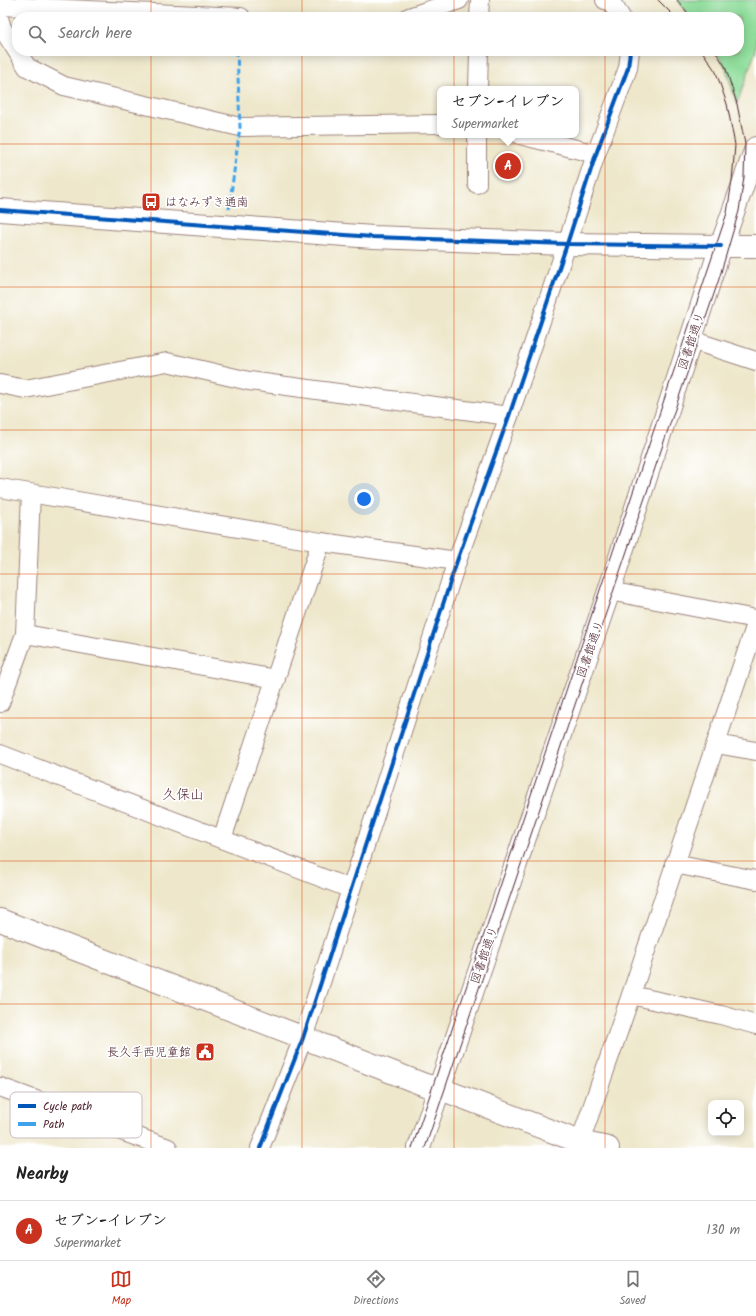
<!DOCTYPE html>
<html lang="en">
<head>
<meta charset="utf-8">
<style>
	:root { --surface:#fff; --page:#f2f2f2; --text:#222; --muted:#767676; --line:#e0e0e0; --accent:#c8321e }
	body { margin:0; font-family:Kalam,"Klee One",sans-serif; background:var(--page); color:var(--text) }
	.controls { position:absolute; right:12px; bottom:12px; display:grid; overflow:hidden; border-radius:8px; box-shadow:0 2px 10px #0003 }
	.controls button { width:36px; height:36px; display:grid; place-items:center; padding:0; border:0; border-bottom:1px solid var(--line); background:var(--surface); color:var(--text); font:20px sans-serif }
	.you { position:absolute; left:364px; top:499px; width:14px; height:14px; margin:-10px; border:3px solid #fff; border-radius:50%; background:#1a73e8; box-shadow:0 0 0 6px #1a73e833 }
	.badge { display:grid; place-items:center; width:26px; height:26px; border-radius:50%; background:var(--accent); color:#fff; font-size:13px; font-weight:700 }
	.pin { position:absolute; translate:-50% -50%; border:2px solid #fff; box-shadow:0 1px 4px #0006 }
	.popup { position:absolute; left:437px; top:86px; width:142px; height:52px; box-sizing:border-box; display:grid; place-content:center; border-radius:8px; background:var(--surface); filter:drop-shadow(0 1px 3px #0005); font-size:13px; white-space:nowrap; color:var(--muted) }
	.popup b { font-size:15px; color:var(--text) }
	.popup::after { content:''; position:absolute; left:50%; top:100%; margin-left:-8px; border:8px solid transparent; border-top-color:var(--surface) }
	.list { margin:0; padding:0; list-style:none }
	h2 { display:flex; justify-content:space-between; align-items:center; height:52px; margin:0; padding:0 16px; font-size:17px }
	h2 small { font-size:13px; font-weight:400; color:var(--muted) }
	.list li { display:grid; grid-template-columns:26px 1fr auto; gap:12px; align-items:center; box-sizing:border-box; height:60px; padding:0 16px; border-top:1px solid var(--line) }
	.list b { display:block; font-size:15px; white-space:nowrap }
	.list p { margin:0; font-size:13px; white-space:nowrap; color:var(--muted) }
	.list em { font-size:13px; font-style:normal; color:var(--muted) }
	.icon { flex:none; width:22px; height:22px; fill:none; stroke:currentColor; stroke-width:2; stroke-linecap:round; stroke-linejoin:round }
	.map { position:relative; flex:none; width:756px; height:1148px; overflow:hidden }
	.search { position:absolute; background:var(--surface); box-shadow:0 2px 10px #0003; left:12px; right:12px; top:12px; height:44px; display:flex; align-items:center; gap:10px; box-sizing:border-box; padding:0 14px; border-radius:16px; color:var(--muted); font-size:15px }
	.sheet { height:112px; background:var(--surface) }
	nav { display:flex; justify-content:space-around; align-items:center; box-sizing:border-box; height:56px; border-top:1px solid var(--line); background:var(--surface); font-size:11px; color:var(--muted) }
	nav a { display:grid; justify-items:center; gap:2px }
	nav .on { color:var(--accent) }
	.map>svg:first-child { display:block }
	.green { fill:#8fdd9b; stroke:#6c7e63 }
	.lines { fill:none; stroke-linecap:round; stroke-linejoin:round }
	.minor-casing { stroke:#9c837b; stroke-width:20 }
	.tertiary-casing { stroke:#9c837b; stroke-width:24 }
	.primary-casing { stroke:#9c837b; stroke-width:24 }
	.minor { stroke:#fff; stroke-width:18 }
	.tertiary { stroke:#fff; stroke-width:22 }
	.primary { stroke:#fff; stroke-width:22 }
	.tram { stroke:#4a1f2b; stroke-width:1 }
	.quiet { stroke:#40a2eb; stroke-width:3; stroke-dasharray:6 3; stroke-linecap:butt }
	.cycleway-casing { stroke:#fff; stroke-width:6 }
	.cycleway { stroke:#0057b8; stroke-width:4 }
	.grid { fill:none; stroke:#e0560e; stroke-width:1; stroke-opacity:0.55 }
	.labels { text-anchor:middle; stroke-width:3.5; stroke-linejoin:round; paint-order:stroke }
	.poi-label { font-size:12px; fill:#4a1f2b; stroke:#fff; text-anchor:start }
	.street-label { font-size:12px; fill:#4a1f2b; stroke:#fff }
	.quarter-label { font-size:14px; fill:#4a1f2b; stroke:#fff }
	.key { fill:#fff; stroke:#c9bcbf; stroke-width:1 }
	.key-label { font-size:11px; fill:#4a1f2b }
</style>
</head>
<body>
<div class="map">
<svg width="756" height="1148" viewBox="0 0 756 1148">
	<rect width="100%" height="100%" fill="#fff"/>
	<filter id="ink" filterUnits="userSpaceOnUse"><feTurbulence type="fractalNoise" baseFrequency=".025" numOctaves="2"/><feDisplacementMap in="SourceGraphic" scale="8" xChannelSelector="R" yChannelSelector="G"/><feConvolveMatrix kernelMatrix="1 2 1 2 8 2 1 2 1" color-interpolation-filters="sRGB"/></filter>
	<filter id="wash" filterUnits="userSpaceOnUse"><feTurbulence type="fractalNoise" baseFrequency=".012" numOctaves="4" result="noise"/><feDisplacementMap in="SourceGraphic" scale="16" xChannelSelector="R" yChannelSelector="G"/><feGaussianBlur stdDeviation="0.9" result="paint"/><feColorMatrix in="noise" values="0 0 0 0 0 0 0 0 0 0 0 0 0 0 0 0 0 1.4 0 .05"/><feComposite in="paint" operator="in"/></filter>
	<g filter="url(#wash)">
		<rect width="100%" height="100%" fill="#eee7cb"/>
		<polygon class="green" points="677,0 756,0 756,50 737,104 725,66 715,51 739,51 739,17 691,17"/>
	</g>
	<g filter="url(#ink)">
		<g class="lines">
			<g class="minor-casing">
				<g id="minor">
					<polyline points="605,0 611,2 621,17"/>
					<polyline points="0,6 241,17"/>
					<polyline points="409,17 459,0"/>
					<polyline points="479,17 480,0"/>
					<polyline points="0,21 2,28 17,51"/>
					<polyline points="17,51 27,67 64,86 240,127 440,124"/>
					<polyline points="478,89 479,51"/>
					<polyline points="520,135 596,154"/>
					<polyline points="477,184 477,135"/>
					<polyline points="691,340 756,361"/>
					<polyline points="0,384 25,389 167,362 249,381 509,416"/>
					<polyline points="0,488 321,542 457,561"/>
					<polyline points="609,591 756,619"/>
					<polyline points="25,634 276,679"/>
					<polyline points="0,703 25,634 31,494"/>
					<polyline points="716,744 756,751"/>
					<polyline points="0,754 351,889"/>
					<polyline points="222,839 321,542"/>
					<polyline points="674,864 756,880"/>
					<polyline points="631,995 721,1015 756,1025"/>
					<polyline points="0,1087 168,1148"/>
					<polyline points="260,1148 303,1038 457,561 509,416 567,244 596,154 628,68 630,51"/>
					<polyline points="578,1148 631,995 756,624"/>
				</g>
			</g>
			<g class="tertiary-casing">
				<g id="tertiary">
					<polyline points="0,210 373,237 567,244 721,246"/>
					<polyline points="0,920 425,1085 438,1088 580,1142 608,1148"/>
				</g>
			</g>
			<g class="primary-casing">
				<g id="primary">
					<polyline points="721,246 756,246"/>
					<polyline points="419,1148 609,591 721,246 756,148"/>
				</g>
			</g>
			<use href="#minor" class="minor"/>
			<use href="#tertiary" class="tertiary"/>
			<use href="#primary" class="primary"/>
			<g class="tram">
				<polyline points="658,0 675,17"/>
				<polyline points="677,0 691,17"/>
				<polyline points="412,1148 727,213 732,181 735,145 727,104 716,72 702,51"/>
				<polyline points="425,1148 719,279 739,211 744,177 745,144 737,104 725,66 715,51"/>
			</g>
			<polyline class="quiet" points="229,209 240,127 237,51"/>
			<g class="cycleway-casing">
				<g id="cycleway">
					<polyline points="0,210 373,237 567,244 721,246"/>
					<polyline points="260,1148 303,1038 457,561 509,416 567,244 596,154 628,68 630,51"/>
				</g>
			</g>
			<use href="#cycleway" class="cycleway"/>
		</g>
	</g>
	<path class="grid" d="M 151,0 L 151,17M 302,0 L 302,17M 454,0 L 454,17M 605,0 L 605,17M 151,51 L 151,1148M 302,51 L 302,1148M 454,51 L 454,1148M 605,51 L 605,1148M 0,144 L 756,144M 0,287 L 756,287M 0,430 L 756,430M 0,574 L 756,574M 0,718 L 756,718M 0,861 L 756,861M 0,1004 L 756,1004"/>
	<defs>
		<g id="bus-square" transform="scale(1)"><rect x="-9" y="-9" width="18" height="18" rx="4" fill="#c8321e" stroke="#fff"/><path d="M-5-6H5V4H4V6H2V4H-2V6H-4V4H-5ZM-3.5-4V0h7V-4ZM-3.5 1.2v1.5H-2V1.2ZM2 1.2v1.5H3.5V1.2Z" fill="#fff"/></g>
		<g id="civic-square" transform="scale(1)"><rect x="-9" y="-9" width="18" height="18" rx="4" fill="#c8321e" stroke="#fff"/><path d="M-.6-6.5H3V-4.5H.6V-3L4-1V1h2V6H-6V1h2V-1L-.6-3ZM-1.2 2.5V6h2.4V2.5Z" fill="#fff"/></g>
	</defs>
	<g fill-rule="evenodd">
		<use href="#bus-square" x="151" y="202"/>
		<use href="#civic-square" x="205" y="1052"/>
	</g>
	<g class="labels">
		<g class="poi-label">
			<text x="165" y="206">はなみずき通南</text>
			<text x="191" y="1056" text-anchor="end">長久手西児童館</text>
		</g>
		<g class="street-label">
			<text transform="translate(691 341) rotate(-72)" y="4">図書館通り</text>
			<text transform="translate(590 649) rotate(-71)" y="4">図書館通り</text>
			<text transform="translate(484 955) rotate(-71)" y="4">図書館通り</text>
		</g>
		<g class="quarter-label">
			<text x="183" y="799">久保山</text>
		</g>
	</g>
	<rect x="10" y="1092" width="132" height="46" rx="6" class="key"/>
	<rect x="18" y="1104" width="18" height="4" fill="#0057b8"/>
	<rect x="18" y="1122" width="18" height="4" fill="#40a2eb"/>
	<g class="key-label">
		<text x="43" y="1110">Cycle path</text>
		<text x="43" y="1128">Path</text>
	</g>
</svg>
<div class="controls">
<button><svg class="icon" aria-label="locate" viewBox="0 0 24 24"><circle cx="12" cy="12" r="6"/><path d="M12 2v4M12 18v4M2 12h4M18 12h4"/></svg></button>
</div>
<div class="you"></div>
<div class="pin badge" style="left:508px;top:166px">A</div>
<div class="popup"><b>セブン-イレブン</b>Supermarket</div>
<div class="search"><svg class="icon" aria-label="search" viewBox="0 0 24 24"><circle cx="10" cy="10" r="6"/><path d="M15 15l6 6"/></svg>Search here</div>
</div>
<section class="sheet">
<h2>Nearby<small></small></h2>
<ul class="list">
<li><span class="badge">A</span><div><b>セブン-イレブン</b><p>Supermarket</p></div><em>130 m</em></li>
</ul>
</section>
<nav>
<a class="on"><svg class="icon" aria-label="map" viewBox="0 0 24 24"><path d="M3 6l6-2 6 2 6-2v14l-6 2-6-2-6 2zM9 4v14M15 6v14"/></svg>Map</a>
<a><svg class="icon" aria-label="directions" viewBox="0 0 24 24"><path d="M12 3l9 9-9 9-9-9zM9 14v-3h6M13 9l2 2-2 2"/></svg>Directions</a>
<a><svg class="icon" aria-label="saved" viewBox="0 0 24 24"><path d="M7 4h10v16l-5-4-5 4z"/></svg>Saved</a>
</nav>
</body>
</html>
